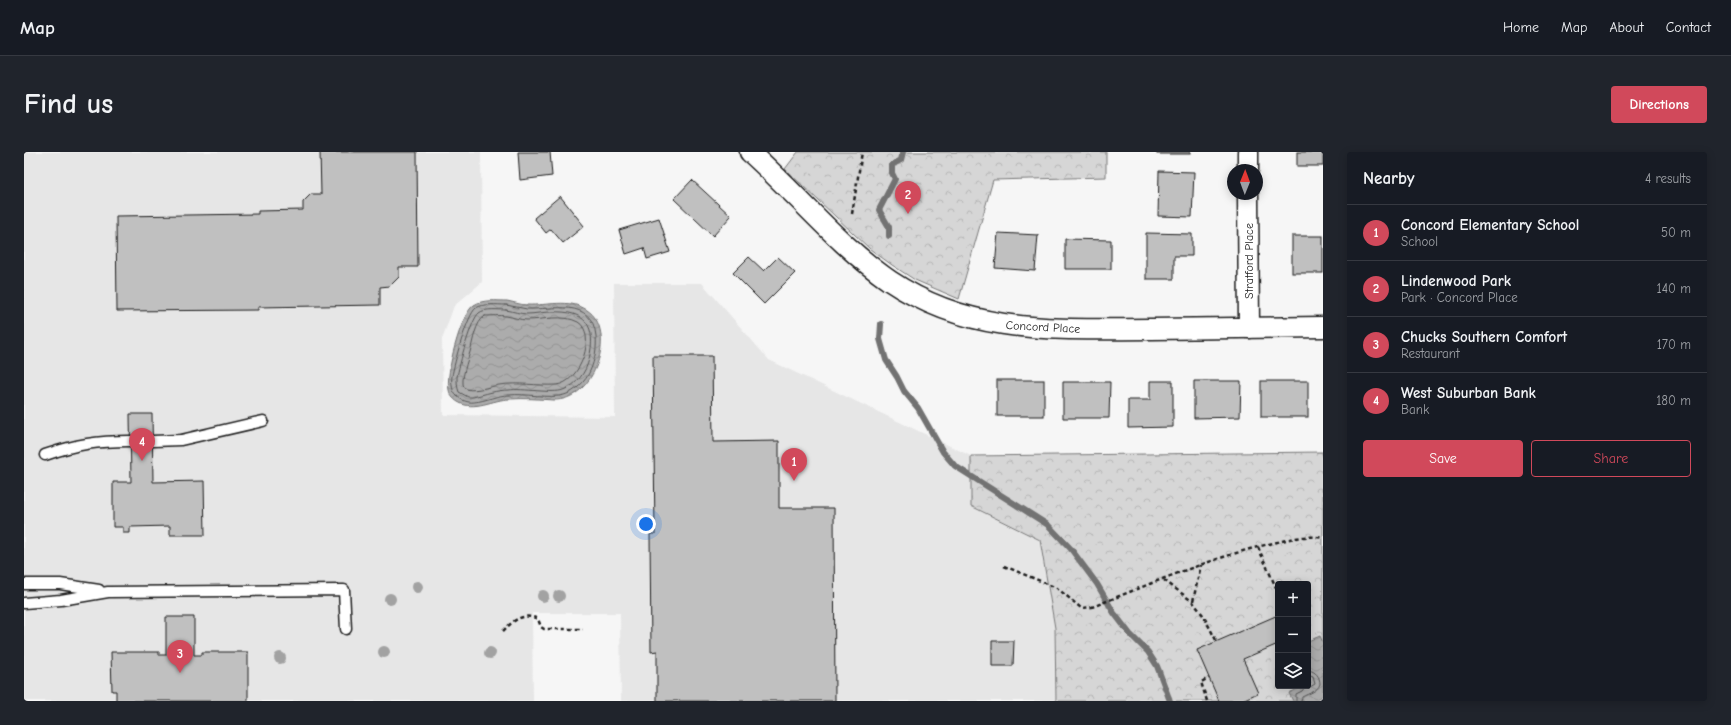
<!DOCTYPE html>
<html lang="en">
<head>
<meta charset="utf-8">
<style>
	:root { --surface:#171b24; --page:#20242c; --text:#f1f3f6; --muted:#9ea1a6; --line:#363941; --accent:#d1495b }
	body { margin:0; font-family:"Comic Neue",sans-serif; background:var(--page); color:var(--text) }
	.controls { position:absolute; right:12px; bottom:12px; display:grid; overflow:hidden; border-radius:4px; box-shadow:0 2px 10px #0003 }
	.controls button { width:36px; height:36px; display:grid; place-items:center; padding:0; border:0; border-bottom:1px solid var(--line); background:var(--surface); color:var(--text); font:20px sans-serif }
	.compass { position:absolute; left:1203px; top:12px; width:36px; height:36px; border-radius:50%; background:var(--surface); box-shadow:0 2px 10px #0003; rotate:1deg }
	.you { position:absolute; left:622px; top:372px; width:14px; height:14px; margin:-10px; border:3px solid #fff; border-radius:50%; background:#1a73e8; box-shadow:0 0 0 6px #1a73e833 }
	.badge { display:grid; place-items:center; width:26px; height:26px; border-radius:50%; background:var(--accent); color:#fff; font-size:13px; font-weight:700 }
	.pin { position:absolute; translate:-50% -33px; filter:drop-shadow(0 1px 2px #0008) }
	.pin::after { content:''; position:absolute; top:21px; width:14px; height:12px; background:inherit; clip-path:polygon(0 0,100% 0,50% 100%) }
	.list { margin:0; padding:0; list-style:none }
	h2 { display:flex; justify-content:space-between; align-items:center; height:52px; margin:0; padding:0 16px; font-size:17px }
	h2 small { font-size:13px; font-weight:400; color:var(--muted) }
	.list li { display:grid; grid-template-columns:26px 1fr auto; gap:12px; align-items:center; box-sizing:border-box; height:56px; padding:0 16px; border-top:1px solid var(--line) }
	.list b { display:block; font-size:15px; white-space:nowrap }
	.list p { margin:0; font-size:13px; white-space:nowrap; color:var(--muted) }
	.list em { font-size:13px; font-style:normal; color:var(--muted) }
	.actions { display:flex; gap:8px; padding:12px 16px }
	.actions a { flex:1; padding:9px 0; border:1px solid var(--accent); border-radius:4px; text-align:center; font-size:14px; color:var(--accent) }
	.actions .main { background:var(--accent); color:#fff }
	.icon { flex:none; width:22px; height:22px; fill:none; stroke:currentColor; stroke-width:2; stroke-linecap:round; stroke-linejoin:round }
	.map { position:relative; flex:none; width:1299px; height:549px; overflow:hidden; border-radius:4px }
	header { display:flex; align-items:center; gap:24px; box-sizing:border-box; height:56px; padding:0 20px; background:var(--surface); border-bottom:1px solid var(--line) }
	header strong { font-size:19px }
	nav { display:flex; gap:22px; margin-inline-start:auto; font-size:14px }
	.intro { display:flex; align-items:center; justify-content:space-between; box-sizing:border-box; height:96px; padding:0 24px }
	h1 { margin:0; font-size:28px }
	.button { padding:10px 18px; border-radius:4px; background:var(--accent); color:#fff; font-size:14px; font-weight:700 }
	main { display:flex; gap:24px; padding:0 24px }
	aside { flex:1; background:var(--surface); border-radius:4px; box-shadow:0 2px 10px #0003 }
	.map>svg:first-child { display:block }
	.built { fill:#e6e6e6 }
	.park { fill:url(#park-crowns); stroke:#797979; fill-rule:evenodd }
	.water { fill:url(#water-waves); stroke:#727272 }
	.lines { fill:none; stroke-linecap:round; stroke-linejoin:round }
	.shore { stroke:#565656; stroke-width:1 }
	.stream { stroke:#727272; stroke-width:6 }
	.building { fill:#c0c0c0; stroke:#1c1c1c }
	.lane-casing { stroke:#1c1c1c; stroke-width:13 }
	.street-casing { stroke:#1c1c1c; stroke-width:23 }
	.path { stroke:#1c1c1c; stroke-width:2.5; stroke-dasharray:4 3; stroke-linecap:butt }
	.lane { stroke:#fff; stroke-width:10 }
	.street { stroke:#fff; stroke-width:20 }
	.tree { fill:#a2a2a2 }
	.labels { text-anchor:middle; stroke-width:3; stroke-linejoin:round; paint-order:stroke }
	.street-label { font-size:12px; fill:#1c1c1c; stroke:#fff }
</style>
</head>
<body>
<header>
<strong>Map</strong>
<nav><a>Home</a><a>Map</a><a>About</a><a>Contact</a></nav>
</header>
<div class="intro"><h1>Find us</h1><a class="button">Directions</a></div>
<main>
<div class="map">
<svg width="1299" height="549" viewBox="0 0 1299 549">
	<defs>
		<pattern id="park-crowns" width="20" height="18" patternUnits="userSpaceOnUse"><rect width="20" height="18" fill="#d6d6d6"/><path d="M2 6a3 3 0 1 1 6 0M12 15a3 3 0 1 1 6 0" fill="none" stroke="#b7b7b7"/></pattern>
		<pattern id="water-waves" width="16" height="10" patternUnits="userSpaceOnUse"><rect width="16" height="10" fill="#acacac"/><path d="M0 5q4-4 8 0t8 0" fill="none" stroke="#939393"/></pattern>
	</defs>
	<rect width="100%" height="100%" fill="#f6f6f6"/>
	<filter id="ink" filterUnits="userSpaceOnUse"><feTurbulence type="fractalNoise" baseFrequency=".025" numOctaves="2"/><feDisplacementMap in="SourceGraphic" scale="8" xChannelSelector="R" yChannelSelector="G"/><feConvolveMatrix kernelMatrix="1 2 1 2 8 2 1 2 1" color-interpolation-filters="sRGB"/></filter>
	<g filter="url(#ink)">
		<polygon class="built" points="0,0 457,0 458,130 430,154 418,187 419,263 591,265 590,131 678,131 745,208 947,304 947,354 1016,388 1031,476 1032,549 597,549 596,461 508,461 509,549 0,549"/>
		<g class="park">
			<polygon points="774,0 1082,0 1082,25 969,28 935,147 891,128 868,113 846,97 761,17"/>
			<path d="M 1299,300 L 1299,549 L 1032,549 L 1031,476 L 1016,388 L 947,354 L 947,304 ZM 1254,432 L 1284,432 L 1284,534 L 1254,534 Z"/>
		</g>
		<g class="water">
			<path d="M 483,149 C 489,150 497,153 503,153 C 523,154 545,146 563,158 C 594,178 571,250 529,248 C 515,247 501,246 486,247 C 469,247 450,260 434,250 C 429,247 426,243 425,238 C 421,223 437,161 450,153 C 459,147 473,149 483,149 Z"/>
			<polygon points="1296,484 1299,491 1299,549 1269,549 1265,541 1280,534 1284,534 1284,532 1287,531 1284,523 1284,489"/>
		</g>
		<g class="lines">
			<g class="shore">
				<path d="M 482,153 C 489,154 496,156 503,157 C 529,158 568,145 572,184 C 573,196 571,208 566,219 C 562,229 551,240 540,243 C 526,247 501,241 485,243 C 473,243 462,249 450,250 C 444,251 437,248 433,244 C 428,240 427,231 428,224 C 430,212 443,163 452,156 C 460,151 473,153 482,153 Z"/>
				<path d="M 482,158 C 489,159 496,162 503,162 C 511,162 519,160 527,160 C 562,158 573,174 565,207 C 562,220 553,233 539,238 C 529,242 498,236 485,238 C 473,238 461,242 449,245 L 444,245 L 435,240 C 433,235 433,230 433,225 C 435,214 447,167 455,161 C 461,156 475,158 482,158 Z"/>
				<path d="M 461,164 C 468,164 475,163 482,164 C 489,165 496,168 503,168 C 519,168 539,162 554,170 C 573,181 557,231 532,233 C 513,234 494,230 475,233 C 468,234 444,242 440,235 C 436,229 444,207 446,200 C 449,190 451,170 461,164 Z"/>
				<polyline points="1272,549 1272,542 1278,539 1281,535 1286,535 1291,532 1289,525 1284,523"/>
				<path d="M 1277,549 L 1278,545 C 1285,541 1293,540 1296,532 C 1296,525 1292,519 1284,518"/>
			</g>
			<g class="stream">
				<polyline points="865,84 865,75 855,58 871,27 868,21 868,13 877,8 879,0"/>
				<polyline points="857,172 856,187 862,208 873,225 880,239 894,256 919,300 931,314 1024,373 1047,397 1073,432 1090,461 1106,482 1124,500 1133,514 1146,549"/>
			</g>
		</g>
		<g class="building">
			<polygon points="296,0 393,0 394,115 375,115 375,125 366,134 356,135 356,153 234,155 234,158 93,159 92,64 234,62 234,59 279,58 279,50 287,42 297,42"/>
			<polygon points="494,0 526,0 528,24 496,28"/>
			<rect x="1133" y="0" width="33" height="2"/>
			<rect x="1273" y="0" width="26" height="14"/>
			<polygon points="1135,19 1170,20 1168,65 1134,64"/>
			<polygon points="668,28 707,64 689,84 650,47"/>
			<polygon points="536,44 560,74 539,91 527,77 522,81 510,66"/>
			<polygon points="635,66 646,100 623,107 620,96 602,102 595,78"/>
			<polygon points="974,81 1014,83 1011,119 971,116"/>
			<polygon points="1122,81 1168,82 1168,104 1150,104 1150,127 1122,127"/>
			<rect x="1268" y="84" width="31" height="37"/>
			<polygon points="1041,87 1087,88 1087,117 1041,117"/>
			<polygon points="725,105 740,119 754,105 771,121 740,152 709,121"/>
			<polygon points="629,204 688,204 689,290 755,289 755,356 810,356 811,549 633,549 633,499 627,500 626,382 631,382"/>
			<rect x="973" y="228" width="47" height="36"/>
			<polygon points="1126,229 1149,229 1149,275 1104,276 1104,248 1126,248"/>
			<polygon points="1170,229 1217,229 1216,265 1170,266"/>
			<rect x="1237" y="229" width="47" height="36"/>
			<polygon points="1039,230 1086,230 1085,266 1039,266"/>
			<polygon points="106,262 128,262 129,330 180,329 181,383 146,383 146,374 106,375 106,381 99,381 99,375 89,375 89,330 107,330"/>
			<polygon points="1254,463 1254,492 1219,507 1234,541 1216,549 1195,549 1173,498"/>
			<polygon points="142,465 170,465 170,503 178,503 178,500 224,500 224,549 92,549 92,539 88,539 87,500 135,500 135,503 142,503"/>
			<polygon points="968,489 990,489 989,514 968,514"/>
		</g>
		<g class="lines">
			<g class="lane-casing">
				<g id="lane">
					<polyline points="129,289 157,288 239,269"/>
					<path d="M 21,303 C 53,292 73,289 106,289"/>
					<polyline points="0,432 36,432 75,438"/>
					<polyline points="0,451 37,448 84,440 320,438 322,477"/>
				</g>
			</g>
			<g class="street-casing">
				<g id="street">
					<path d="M 726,0 C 773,42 814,93 866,129 C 948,184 1034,177 1127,177 C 1184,176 1242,176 1299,175"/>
					<polyline points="1224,0 1224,18"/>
					<polyline points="1224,42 1225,176"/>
				</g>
			</g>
			<g class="path">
				<polyline points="828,62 838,0"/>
				<polyline points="1234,395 1254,440"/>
				<path d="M 980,414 L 1033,436 L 1057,456 L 1068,455 C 1126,432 1184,407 1245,392 C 1263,388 1281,382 1299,386"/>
				<polyline points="1140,428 1169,450 1179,463 1193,490"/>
				<polyline points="1169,449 1177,413"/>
				<path d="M 479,479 C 489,469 498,460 514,467 L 517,475 L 520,477 L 559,477"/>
				<polyline points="1183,549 1177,530 1185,526"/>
			</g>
			<use href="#lane" class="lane"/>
			<use href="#street" class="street"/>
		</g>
		<g class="tree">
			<circle cx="393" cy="435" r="6"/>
			<circle cx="519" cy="444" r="6"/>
			<circle cx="535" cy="444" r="6"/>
			<circle cx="366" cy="447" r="6"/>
			<circle cx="360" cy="500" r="6"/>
			<circle cx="466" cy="501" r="6"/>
			<circle cx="256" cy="506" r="6"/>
		</g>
	</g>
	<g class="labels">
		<g class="street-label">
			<text transform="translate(1225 109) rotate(-90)" y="4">Stratford Place</text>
			<text transform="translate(1019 175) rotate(3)" y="4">Concord Place</text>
		</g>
	</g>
</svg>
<div class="controls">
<button>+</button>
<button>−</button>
<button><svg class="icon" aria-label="layers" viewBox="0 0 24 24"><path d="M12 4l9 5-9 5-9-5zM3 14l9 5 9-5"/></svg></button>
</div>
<svg class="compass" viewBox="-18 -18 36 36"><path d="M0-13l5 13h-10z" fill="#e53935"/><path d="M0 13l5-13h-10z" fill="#9ea1a6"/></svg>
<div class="you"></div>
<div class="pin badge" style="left:770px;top:329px">1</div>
<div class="pin badge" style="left:884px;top:62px">2</div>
<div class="pin badge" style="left:156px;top:521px">3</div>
<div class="pin badge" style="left:118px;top:309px">4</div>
</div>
<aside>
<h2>Nearby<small>4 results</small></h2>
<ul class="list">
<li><span class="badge">1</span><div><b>Concord Elementary School</b><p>School</p></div><em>50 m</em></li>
<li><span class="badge">2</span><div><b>Lindenwood Park</b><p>Park · Concord Place</p></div><em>140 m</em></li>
<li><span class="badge">3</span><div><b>Chucks Southern Comfort</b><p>Restaurant</p></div><em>170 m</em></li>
<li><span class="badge">4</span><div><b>West Suburban Bank</b><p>Bank</p></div><em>180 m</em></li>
</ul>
<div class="actions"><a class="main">Save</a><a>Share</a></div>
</aside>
</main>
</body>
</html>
